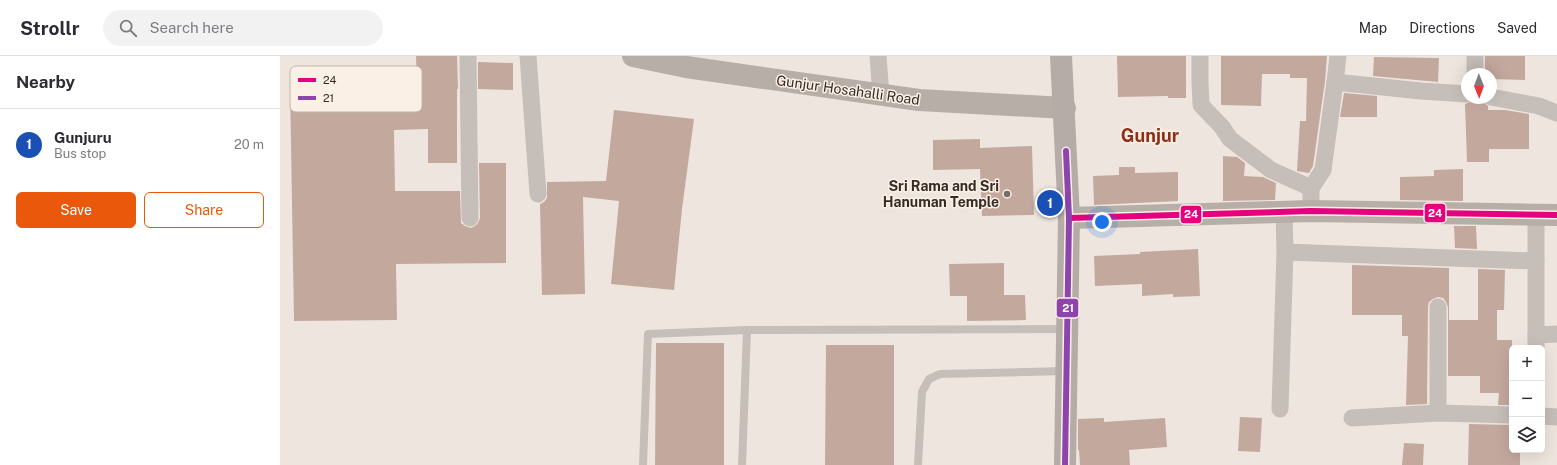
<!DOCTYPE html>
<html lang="en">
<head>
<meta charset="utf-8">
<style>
	:root { --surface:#fff; --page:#f2f2f3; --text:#2b2b33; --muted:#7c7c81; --line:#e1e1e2; --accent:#ea580c }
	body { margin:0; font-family:"Public Sans",sans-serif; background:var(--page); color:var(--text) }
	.controls { position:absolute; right:12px; bottom:12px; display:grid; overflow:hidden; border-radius:6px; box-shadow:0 4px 16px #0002 }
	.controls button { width:36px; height:36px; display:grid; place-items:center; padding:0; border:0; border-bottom:1px solid var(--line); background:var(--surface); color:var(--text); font:20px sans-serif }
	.compass { position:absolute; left:1181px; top:12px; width:36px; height:36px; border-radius:50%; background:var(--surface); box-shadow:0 4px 16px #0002; rotate:179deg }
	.you { position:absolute; left:822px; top:166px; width:14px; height:14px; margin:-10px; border:3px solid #fff; border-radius:50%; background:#1a73e8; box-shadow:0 0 0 6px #1a73e833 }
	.badge { display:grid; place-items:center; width:26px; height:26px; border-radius:50%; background:var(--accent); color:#fff; font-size:13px; font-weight:700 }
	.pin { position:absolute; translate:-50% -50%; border:2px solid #fff; box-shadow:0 1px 4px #0006 }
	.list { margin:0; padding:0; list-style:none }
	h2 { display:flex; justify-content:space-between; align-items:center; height:52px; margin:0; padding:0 16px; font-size:17px }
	h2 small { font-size:13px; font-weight:400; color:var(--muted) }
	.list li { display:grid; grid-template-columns:26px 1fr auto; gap:12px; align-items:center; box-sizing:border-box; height:72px; padding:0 16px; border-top:1px solid var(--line) }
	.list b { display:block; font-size:15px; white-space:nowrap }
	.list p { margin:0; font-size:13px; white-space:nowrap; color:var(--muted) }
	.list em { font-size:13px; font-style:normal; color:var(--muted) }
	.actions { display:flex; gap:8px; padding:12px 16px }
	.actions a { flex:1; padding:9px 0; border:1px solid var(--accent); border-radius:6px; text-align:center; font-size:14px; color:var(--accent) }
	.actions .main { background:var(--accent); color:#fff }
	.icon { flex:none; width:22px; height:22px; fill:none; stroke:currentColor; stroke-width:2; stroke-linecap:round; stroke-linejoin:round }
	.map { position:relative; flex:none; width:1277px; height:409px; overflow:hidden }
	header { display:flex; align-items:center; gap:24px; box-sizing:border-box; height:56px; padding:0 20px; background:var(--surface); border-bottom:1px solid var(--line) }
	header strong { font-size:19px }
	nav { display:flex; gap:22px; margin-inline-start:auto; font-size:14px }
	.search { width:280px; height:36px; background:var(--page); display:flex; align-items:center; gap:10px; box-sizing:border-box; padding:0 14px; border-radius:22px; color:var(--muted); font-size:15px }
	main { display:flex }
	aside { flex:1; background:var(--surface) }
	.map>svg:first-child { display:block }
	.building { fill:#c3a89e }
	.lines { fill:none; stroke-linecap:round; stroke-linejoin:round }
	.lane { stroke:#c6beb8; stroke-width:8 }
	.street { stroke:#c6beb8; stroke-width:17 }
	.secondary { stroke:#b7aea8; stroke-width:22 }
	.primary { stroke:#b5aca7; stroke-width:22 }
	.bus-1-casing { stroke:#fbf0e5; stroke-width:9 }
	.bus-2-casing { stroke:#fbf0e5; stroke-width:9 }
	.bus-1 { stroke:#e5007d; stroke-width:6 }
	.bus-2 { stroke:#8e44ad; stroke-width:6 }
	.poi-dot { fill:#776c66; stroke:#fbf0e5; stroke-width:1.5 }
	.labels { text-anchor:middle; stroke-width:3; stroke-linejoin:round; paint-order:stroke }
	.street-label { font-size:14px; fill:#372b26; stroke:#fbf0e5 }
	.poi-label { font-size:14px; font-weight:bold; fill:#372b26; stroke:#fbf0e5; text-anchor:end }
	.district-label { font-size:18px; font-weight:bold; fill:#8e2f18; stroke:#fbf0e5 }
	.key { fill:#fbf0e5; stroke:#c0b5ac; stroke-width:1 }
	.key-label { font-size:11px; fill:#372b26 }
	.line-badge { stroke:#fbf0e5; stroke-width:1.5 }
	.badge-label { font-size:11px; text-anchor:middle; font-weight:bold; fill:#fff }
</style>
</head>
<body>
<header>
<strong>Strollr</strong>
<div class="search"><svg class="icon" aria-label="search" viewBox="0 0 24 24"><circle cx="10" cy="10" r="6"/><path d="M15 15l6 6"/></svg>Search here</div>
<nav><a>Map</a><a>Directions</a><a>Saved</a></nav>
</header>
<main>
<aside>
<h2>Nearby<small></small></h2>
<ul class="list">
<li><span class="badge" style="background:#1a4fb4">1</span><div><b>Gunjuru</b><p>Bus stop</p></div><em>20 m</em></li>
</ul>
<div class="actions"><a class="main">Save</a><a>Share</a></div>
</aside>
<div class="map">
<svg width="1277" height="409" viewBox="0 0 1277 409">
	<rect width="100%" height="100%" fill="#eee6de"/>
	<g class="building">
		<polygon points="136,0 177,0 178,33 177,33 177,107 148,107 148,73 114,74 115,135 180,135 181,167 185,170 191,172 195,170 198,167 200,162 199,107 226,107 226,207 116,208 117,264 14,265 10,30 37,30 38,36 137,34"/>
		<polygon points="837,0 906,0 906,42 888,42 888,40 838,41"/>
		<polygon points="941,0 1047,0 1045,25 1033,110 1029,117 1017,115 1020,65 1026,65 1027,22 1010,22 1010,18 982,18 981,50 941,49"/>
		<polygon points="1205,0 1245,0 1245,24 1211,23 1211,18 1205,18"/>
		<polygon points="1094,1 1159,2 1158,26 1093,20"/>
		<polygon points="198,6 233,7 233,34 198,33"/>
		<polygon points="1064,37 1097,40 1097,61 1060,61"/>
		<polygon points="1193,45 1202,45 1208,50 1208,54 1225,54 1249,58 1249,93 1209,93 1209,106 1187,106 1185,48"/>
		<polygon points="334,54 414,63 402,153 394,234 331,228 339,145 303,141 305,238 262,239 260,148 264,146 267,142 267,126 326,125"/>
		<polygon points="700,83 700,92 752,90 754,159 702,160 700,113 653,114 653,84"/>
		<polygon points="943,100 957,101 965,107 964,120 983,121 996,127 995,144 943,145"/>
		<polygon points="839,111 855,111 855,117 898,116 898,145 814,149 813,120 839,119"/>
		<polygon points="1183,113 1183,145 1120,144 1120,121 1154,120 1154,114"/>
		<polygon points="1174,170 1196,170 1197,193 1175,192"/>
		<polygon points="918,193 920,240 893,241 893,238 862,240 862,228 815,230 814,200 860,198 860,196"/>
		<polygon points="724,207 724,239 745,239 746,264 687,265 687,240 670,240 669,208"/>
		<polygon points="1072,209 1169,212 1169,264 1198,264 1198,213 1225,214 1224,254 1217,254 1217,284 1232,284 1232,349 1218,349 1219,337 1200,337 1200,320 1168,320 1168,251 1166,246 1163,242 1158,241 1153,243 1149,246 1148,251 1147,348 1126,349 1128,280 1122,280 1122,259 1072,259"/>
		<polygon points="376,287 444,287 444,409 375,409"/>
		<polygon points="546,289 614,289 614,409 545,409"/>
		<polygon points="960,361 982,362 980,396 958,395"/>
		<polygon points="824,362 824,366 885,362 887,391 849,394 850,409 800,409 799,394 798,394 798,363"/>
		<polygon points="1189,368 1232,369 1232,394 1240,394 1240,409 1188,409"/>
		<polygon points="1124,387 1144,388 1143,409 1122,409"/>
	</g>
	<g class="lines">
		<g class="lane">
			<polyline points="363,409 368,278 467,274 786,273"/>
			<polyline points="462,409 467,274"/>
			<polyline points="638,409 642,336 649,323 660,318 785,315"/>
		</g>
		<g class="street">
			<polyline points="188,0 190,162"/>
			<polyline points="248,0 258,138"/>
			<polyline points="598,0 601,39"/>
			<polyline points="920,0 920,26 921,49 942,71 950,83 991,114 1031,132 1031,155"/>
			<polyline points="1058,0 1055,26 1141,35 1187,38"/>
			<polyline points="1195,18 1195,0"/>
			<polyline points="1211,41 1259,50 1277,57"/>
			<polyline points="1031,132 1043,114 1055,26"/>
			<polyline points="1005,196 1256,205"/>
			<polyline points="1256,279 1277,278"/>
			<polyline points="1256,292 1256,159"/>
			<polyline points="1000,353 1005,196 1004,155"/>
			<polyline points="1158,357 1158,251"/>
			<polyline points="1262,360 1277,361"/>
			<polyline points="1072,362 1158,357 1232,359"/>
		</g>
		<g class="secondary">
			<polyline points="353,0 406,11 639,44 785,52"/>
			<polyline points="789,162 1031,155 1277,159"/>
		</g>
		<polyline class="primary" points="781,0 789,162 785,409"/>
		<g class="bus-1-casing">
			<polyline id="bus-1" points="789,162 1031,155 1277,159"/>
		</g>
		<g class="bus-2-casing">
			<polyline id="bus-2" points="785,409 789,162 786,95"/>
		</g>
		<use href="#bus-1" class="bus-1"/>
		<use href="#bus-2" class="bus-2"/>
	</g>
	<circle class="poi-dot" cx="727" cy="138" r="4"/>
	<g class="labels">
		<g class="street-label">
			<text transform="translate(568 34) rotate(8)" y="5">Gunjur Hosahalli Road</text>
		</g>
		<g class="poi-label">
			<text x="719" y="135">Sri Rama and Sri<tspan x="719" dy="16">Hanuman Temple</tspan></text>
		</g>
		<g class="district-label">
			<text x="870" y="86">Gunjur</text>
		</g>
	</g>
	<rect x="10" y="10" width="132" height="46" rx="6" class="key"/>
	<rect x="18" y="22" width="18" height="4" fill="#e5007d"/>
	<rect x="18" y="40" width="18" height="4" fill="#8e44ad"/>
	<g class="key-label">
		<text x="43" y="28">24</text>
		<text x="43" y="46">21</text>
	</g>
	<g class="line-badge">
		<rect x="1144" y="147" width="22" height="20" rx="4" fill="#e5007d"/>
		<rect x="900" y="149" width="22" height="19" rx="4" fill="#e5007d"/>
		<rect x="776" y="242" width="23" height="20" rx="4" fill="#8e44ad"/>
	</g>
	<g class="badge-label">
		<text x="1155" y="161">24</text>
		<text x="911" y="162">24</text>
		<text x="788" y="256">21</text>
	</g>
</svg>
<div class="controls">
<button>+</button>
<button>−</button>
<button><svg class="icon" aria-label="layers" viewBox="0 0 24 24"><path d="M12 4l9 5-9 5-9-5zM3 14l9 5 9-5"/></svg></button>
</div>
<svg class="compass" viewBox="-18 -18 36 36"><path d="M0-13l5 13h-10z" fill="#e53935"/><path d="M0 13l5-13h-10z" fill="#7c7c81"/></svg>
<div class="you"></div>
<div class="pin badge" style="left:770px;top:147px;background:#1a4fb4">1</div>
</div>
</main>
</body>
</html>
